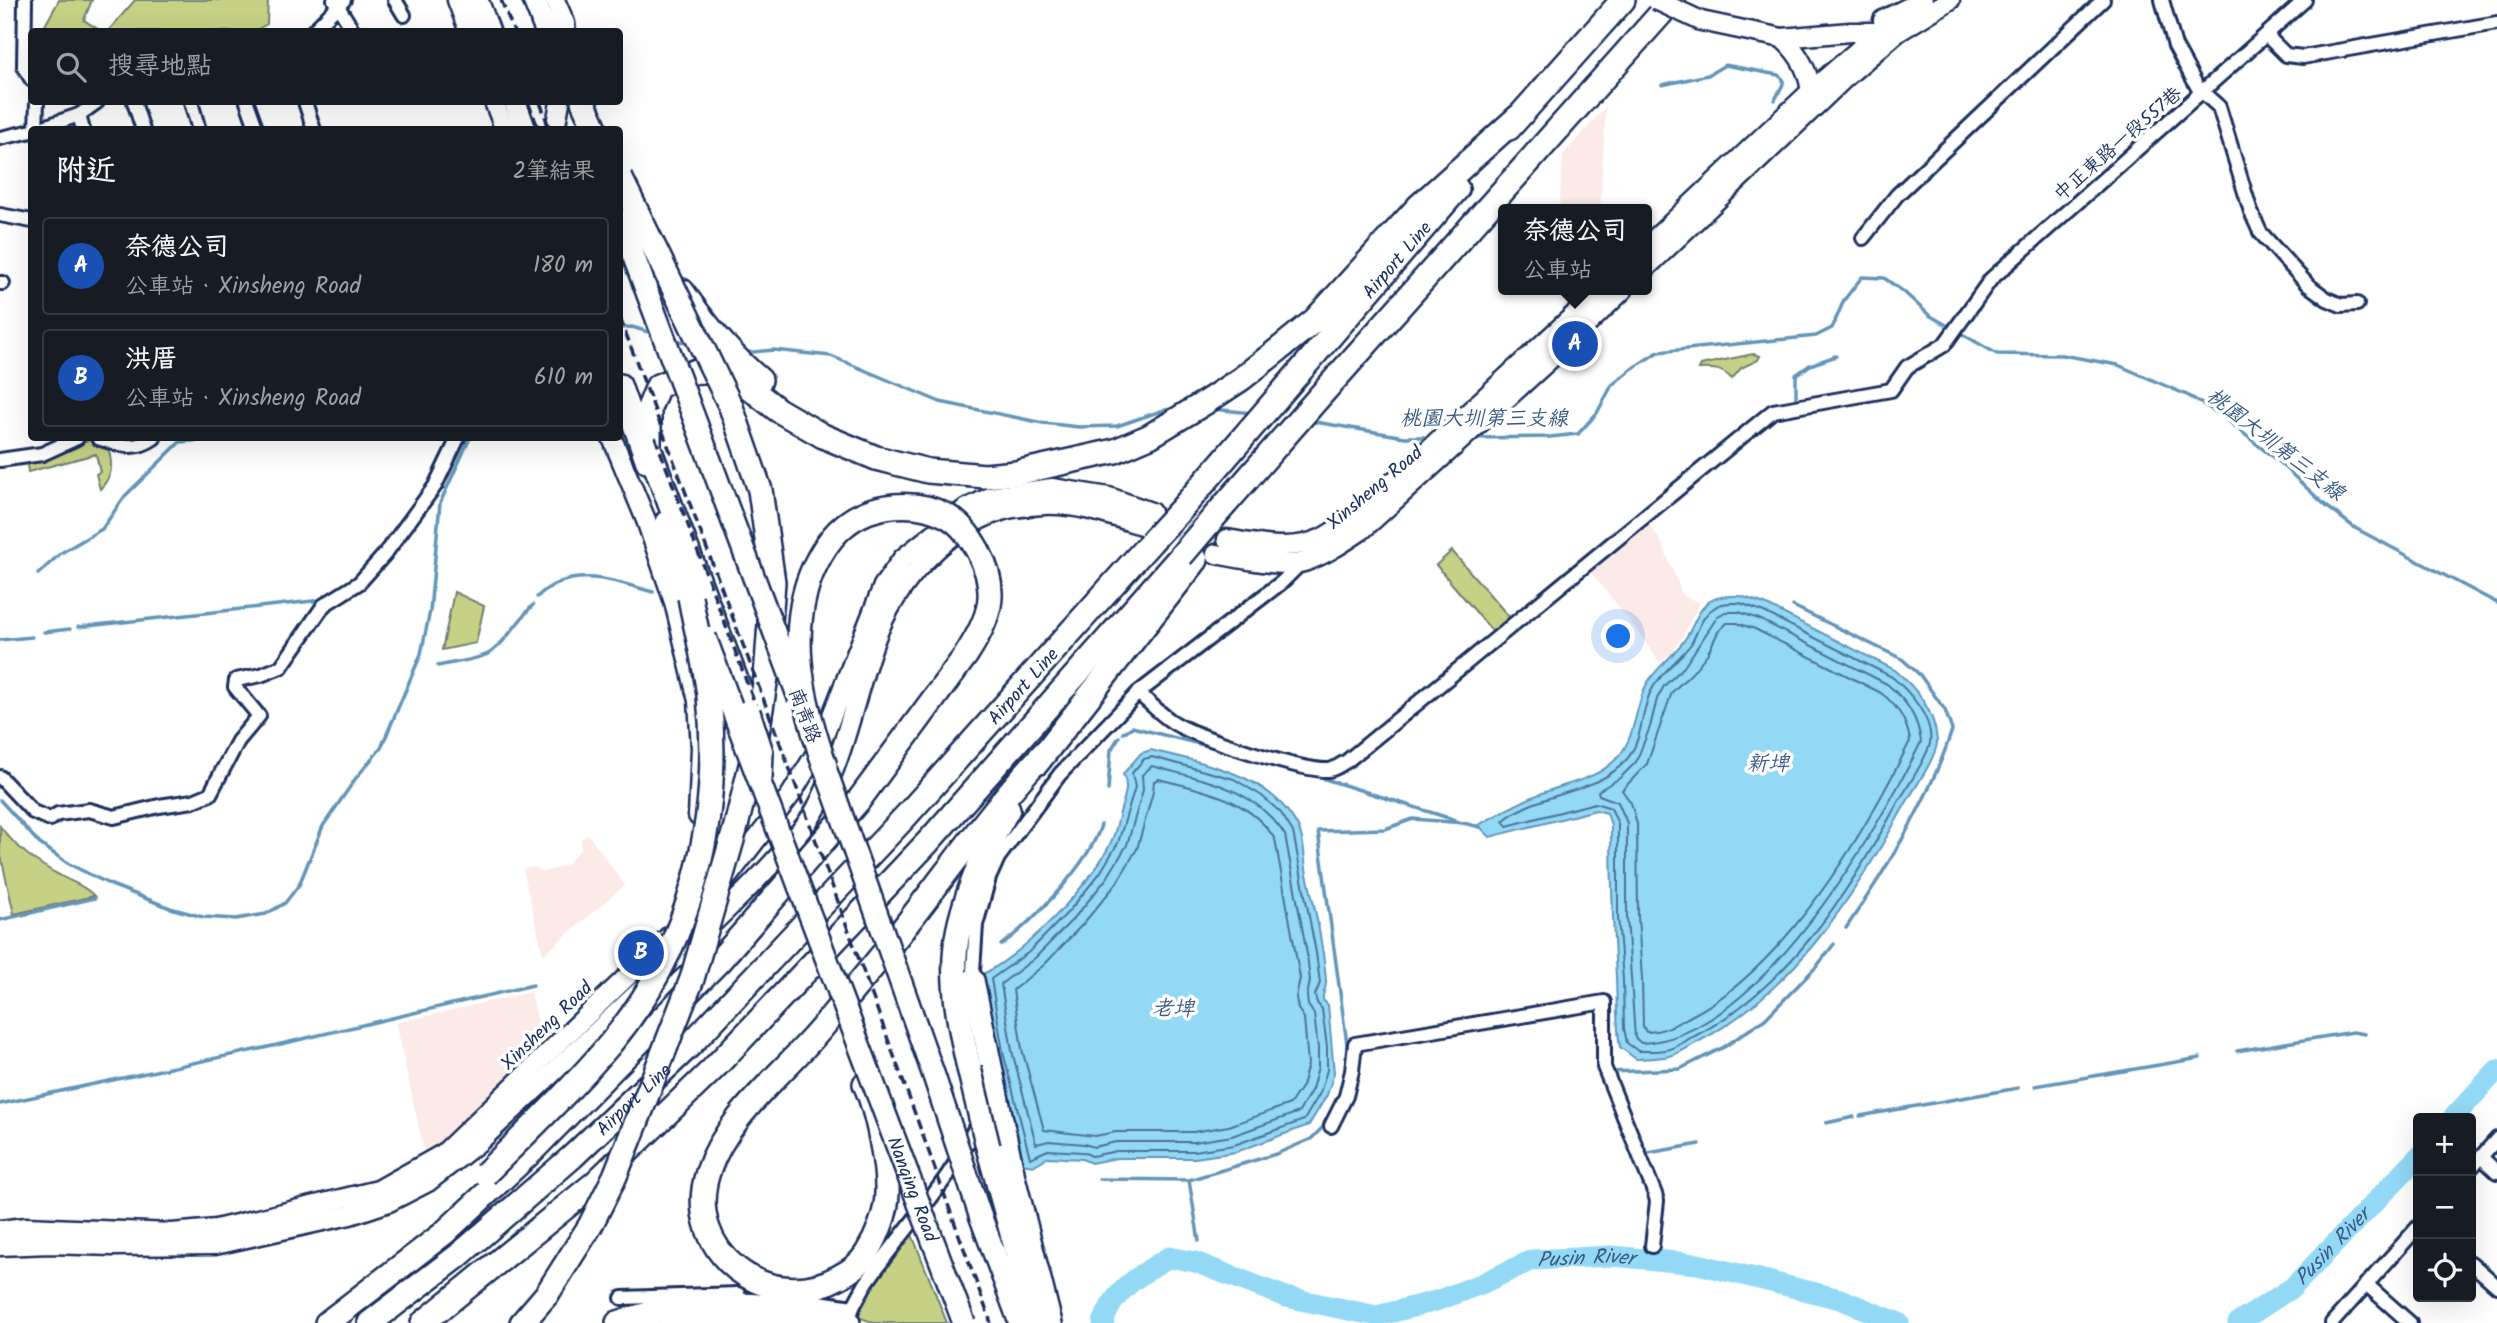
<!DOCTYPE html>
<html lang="zh-TW">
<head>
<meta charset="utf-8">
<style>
	:root { --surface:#171b24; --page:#242831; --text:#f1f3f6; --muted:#9ea1a6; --line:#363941; --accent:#d1495b }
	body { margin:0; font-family:Kalam,"LXGW WenKai TC",sans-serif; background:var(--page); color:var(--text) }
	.controls { position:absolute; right:21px; bottom:21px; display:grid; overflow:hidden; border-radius:7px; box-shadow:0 7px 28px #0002 }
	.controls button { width:63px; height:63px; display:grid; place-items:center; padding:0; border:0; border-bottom:2px solid var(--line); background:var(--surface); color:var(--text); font:35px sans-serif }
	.you { position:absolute; left:1619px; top:637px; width:24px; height:24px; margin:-18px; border:5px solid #fff; border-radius:50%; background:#1a73e8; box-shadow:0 0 0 10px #1a73e833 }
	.badge { display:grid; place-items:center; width:46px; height:46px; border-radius:50%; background:var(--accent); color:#fff; font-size:23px; font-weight:700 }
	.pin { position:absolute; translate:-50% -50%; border:4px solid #fff; box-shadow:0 2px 7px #0006 }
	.popup { position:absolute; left:1498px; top:204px; width:154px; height:91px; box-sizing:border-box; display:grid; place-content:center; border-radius:7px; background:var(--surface); filter:drop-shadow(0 2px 5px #0005); font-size:23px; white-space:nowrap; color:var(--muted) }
	.popup b { font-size:26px; color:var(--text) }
	.popup::after { content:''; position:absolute; left:50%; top:100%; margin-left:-14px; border:14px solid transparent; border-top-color:var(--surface) }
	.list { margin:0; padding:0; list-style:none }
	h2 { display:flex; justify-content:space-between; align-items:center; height:91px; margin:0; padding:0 28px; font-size:30px }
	h2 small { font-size:23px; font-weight:400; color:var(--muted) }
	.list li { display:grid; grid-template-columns:46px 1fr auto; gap:21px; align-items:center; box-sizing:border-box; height:98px; margin:0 14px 14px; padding:0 14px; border:2px solid var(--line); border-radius:7px }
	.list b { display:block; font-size:26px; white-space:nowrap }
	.list p { margin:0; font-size:23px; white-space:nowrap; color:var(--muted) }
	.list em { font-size:23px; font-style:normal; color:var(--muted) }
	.icon { flex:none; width:38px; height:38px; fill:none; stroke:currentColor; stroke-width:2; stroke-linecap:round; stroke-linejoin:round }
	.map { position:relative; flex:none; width:2497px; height:1323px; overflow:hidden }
	.search { position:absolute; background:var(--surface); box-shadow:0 7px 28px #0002; left:28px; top:28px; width:595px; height:77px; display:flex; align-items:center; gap:18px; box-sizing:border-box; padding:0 24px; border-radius:7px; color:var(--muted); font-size:26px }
	.panel { position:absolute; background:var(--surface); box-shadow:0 7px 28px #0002; left:28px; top:126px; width:595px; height:315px; border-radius:7px }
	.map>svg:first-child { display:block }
	.built { fill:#fceae9 }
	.green { fill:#c6d185; stroke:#708072; stroke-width:2 }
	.water { fill:#93d9f5; stroke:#6395b9; stroke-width:2 }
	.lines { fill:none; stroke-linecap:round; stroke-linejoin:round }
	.shore { stroke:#4b739a; stroke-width:2 }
	.stream { stroke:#6395b9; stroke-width:3.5 }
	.river { stroke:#93d9f5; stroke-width:21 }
	.secondary-tunnel { stroke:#d1d5df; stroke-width:18; stroke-dasharray:18 9; stroke-linecap:butt }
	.street-casing { stroke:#1b2f5e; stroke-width:18 }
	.secondary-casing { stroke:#1b2f5e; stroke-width:23 }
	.primary-casing { stroke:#1b2f5e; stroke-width:26 }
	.highway-casing { stroke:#1b2f5e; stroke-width:28 }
	.street { stroke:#fff; stroke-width:12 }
	.secondary { stroke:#fff; stroke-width:18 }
	.primary { stroke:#fff; stroke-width:21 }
	.highway { stroke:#fff; stroke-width:23 }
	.rail { stroke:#1b2f5e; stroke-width:3.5; stroke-dasharray:10 5; stroke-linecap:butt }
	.secondary-bridge-casing { stroke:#1b2f5e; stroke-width:23; stroke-linecap:butt }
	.primary-bridge-casing { stroke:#1b2f5e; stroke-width:26; stroke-linecap:butt }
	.highway-bridge-casing { stroke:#1b2f5e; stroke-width:28; stroke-linecap:butt }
	.secondary-bridge { stroke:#fff; stroke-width:18 }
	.primary-bridge { stroke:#fff; stroke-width:21 }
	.highway-bridge { stroke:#fff; stroke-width:23 }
	.labels { text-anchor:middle; stroke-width:7; stroke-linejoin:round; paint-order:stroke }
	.street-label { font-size:19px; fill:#1b2f5e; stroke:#fff }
	.water-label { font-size:21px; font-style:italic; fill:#395a84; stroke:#fff }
</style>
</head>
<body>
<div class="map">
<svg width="2497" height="1323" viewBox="0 0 2497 1323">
	<rect width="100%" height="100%" fill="#fff"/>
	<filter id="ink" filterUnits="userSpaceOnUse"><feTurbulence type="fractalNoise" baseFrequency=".0143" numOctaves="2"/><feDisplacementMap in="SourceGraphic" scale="14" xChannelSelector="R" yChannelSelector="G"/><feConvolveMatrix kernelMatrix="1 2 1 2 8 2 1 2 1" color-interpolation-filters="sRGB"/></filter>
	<g filter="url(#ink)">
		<g class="built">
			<polygon points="1606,106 1600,209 1559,209 1563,155"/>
			<polygon points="1647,521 1661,541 1683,596 1700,602 1683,636 1672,652 1660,663 1631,622 1589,570"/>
			<polygon points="588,834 625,885 543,955 523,869 534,867 543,872 558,868 567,864 581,849 581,839"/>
			<polygon points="531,992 538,1023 540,1047 435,1146 424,1151 396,1023"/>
		</g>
		<g class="green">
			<polygon points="59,0 92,0 84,20 101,31 42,31"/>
			<polygon points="135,0 268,0 267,24 253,32 108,31"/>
			<path d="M 1753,354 L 1760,356 L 1758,360 L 1741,368 L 1732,379 C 1723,369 1713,368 1699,369 L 1701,365 Z"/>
			<path d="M 89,440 L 108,446 C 113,465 113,476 100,489 L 96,474 L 100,472 L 96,454 L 28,472 L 27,464 L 51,457 Z"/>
			<polygon points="1452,551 1510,618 1493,632 1436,565"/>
			<polygon points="454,592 484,606 476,643 442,650"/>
			<path d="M 0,826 C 16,848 36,863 61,876 C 73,883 84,885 94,896 L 14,914 L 0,852 Z"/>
			<polygon points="911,1232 947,1323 874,1323 856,1316 863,1295"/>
		</g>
		<g class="water">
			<path d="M 1741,596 L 1765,604 L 1895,670 C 1917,689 1935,711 1937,741 C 1938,755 1914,789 1906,803 C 1855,895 1793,993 1696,1043 C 1689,1047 1681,1052 1673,1055 C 1661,1059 1647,1058 1636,1059 L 1620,1047 C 1616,1024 1617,1001 1616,977 C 1613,926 1611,876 1611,825 L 1607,813 L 1596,810 L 1490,837 L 1478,825 C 1499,814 1519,802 1540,794 C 1564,784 1594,780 1613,762 C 1633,745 1634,718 1642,695 C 1650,670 1674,658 1687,636 C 1694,625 1698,609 1710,601 C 1720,595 1730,596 1741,596 Z"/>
			<path d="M 1151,750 C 1205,764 1270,773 1298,827 C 1305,840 1304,860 1307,874 C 1315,909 1323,944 1326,980 C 1327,988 1322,992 1323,1000 L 1328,1005 L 1334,1073 L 1327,1095 L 1309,1125 L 1236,1152 L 1195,1158 L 1117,1158 L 1091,1163 L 1082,1159 L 1048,1157 L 1033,1166 L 1023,1164 L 996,1054 L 983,974 C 1024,954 1093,883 1112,840 C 1116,831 1118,819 1121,809 C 1125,795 1129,787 1123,774 L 1141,753 Z"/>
		</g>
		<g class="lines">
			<g class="shore">
				<path d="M 1740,603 L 1762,611 L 1892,677 C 1909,691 1934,719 1930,743 C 1928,756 1905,791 1897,804 C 1848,894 1787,989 1693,1037 C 1686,1040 1678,1046 1670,1049 C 1660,1052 1648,1051 1638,1051 L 1627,1043 L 1624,1028 L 1623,980 L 1618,917 L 1618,824 L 1611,808 L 1595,803 L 1507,826 L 1503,821 C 1538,791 1596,796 1627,759 C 1642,741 1641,714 1650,693 C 1659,674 1678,661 1691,644 C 1698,632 1701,616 1714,608 C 1721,602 1731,603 1740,603 Z"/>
				<path d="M 1725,612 L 1739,612 L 1759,619 L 1887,684 C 1906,700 1918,717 1921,742 C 1876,834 1755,1040 1641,1043 L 1635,1038 L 1627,917 L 1627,823 L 1618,802 L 1599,795 L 1598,791 L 1620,778 L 1636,762 L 1650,727 L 1657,699 L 1664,686 L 1684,667 L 1718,616 Z"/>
				<path d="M 1727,623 L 1737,623 L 1755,629 L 1881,693 C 1897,705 1907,720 1910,741 C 1865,833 1784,969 1691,1016 C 1676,1024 1663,1032 1646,1032 L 1643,1026 L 1642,979 L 1638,916 L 1637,824 L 1631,803 L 1622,790 L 1647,764 L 1672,692 L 1692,673 L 1708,653 L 1718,632 Z"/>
				<polygon points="1152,757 1234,779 1262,796 1281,813 1293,832 1316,953 1320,983 1315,995 1317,1003 1322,1009 1327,1047 1327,1070 1320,1093 1304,1120 1234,1145 1194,1151 1117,1151 1092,1156 1083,1152 1048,1150 1030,1158 1003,1052 991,979 1029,952 1069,911 1100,873 1118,843 1135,787 1132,773 1144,759"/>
				<path d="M 1152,766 C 1205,781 1253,786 1285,835 L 1307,954 L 1310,981 L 1307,996 L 1308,1005 L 1314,1014 L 1318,1048 L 1318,1067 L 1312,1089 L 1299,1112 L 1232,1136 L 1194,1142 L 1116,1142 L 1094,1147 L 1084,1144 L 1049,1141 L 1036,1144 L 1012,1051 L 1001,984 L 1035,958 L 1075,917 L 1107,878 L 1127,845 L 1143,790 L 1142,775 Z"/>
				<path d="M 1159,779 C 1203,791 1248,797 1275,839 L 1300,978 L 1296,997 L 1298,1009 L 1304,1018 L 1308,1064 L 1302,1086 L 1290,1104 L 1229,1126 L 1193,1132 L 1116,1132 L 1095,1136 L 1044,1130 L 1022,1049 L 1013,990 L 1044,965 L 1083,924 L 1116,884 L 1137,849 L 1153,792 L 1154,781 Z"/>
			</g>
			<g class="stream">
				<polyline points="1662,85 1708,75 1725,65 1778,75 1783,79 1783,84 1775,100"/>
				<polyline points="620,328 632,327 655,334"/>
				<polyline points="672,339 692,344"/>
				<polyline points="744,353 773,350 831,356 940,402 1043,423 1079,427 1117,426 1161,411 1176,408"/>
				<polyline points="1796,403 1796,375 1810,365 1836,356"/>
				<polyline points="1212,409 1253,413"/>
				<polyline points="1309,421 1405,437 1433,437"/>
				<polyline points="1472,438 1550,437 1578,434 1597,413 1612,385 1633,368 1658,352 1816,336 1832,328 1844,300 1862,277 1884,278 1904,292 1929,315 1997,354 2062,355 2118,365 2189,396 2221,415 2281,464 2325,505 2355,528 2497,603"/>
				<polyline points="38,574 61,553 102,529 125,496 180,442 228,438"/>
				<path d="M 537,597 C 570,564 614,581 653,592"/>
				<path d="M 1793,606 L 1902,659 L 1920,675 L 1945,710 L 1952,730 C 1931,797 1886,870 1846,928"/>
				<polyline points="78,627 322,600"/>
				<polyline points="44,632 70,629"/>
				<polyline points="0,640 32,637"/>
				<path d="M 438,666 C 453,662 473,661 488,654 C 501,648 521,617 533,605"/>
				<polyline points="1123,733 1132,727 1231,752"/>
				<polyline points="1306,773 1455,820"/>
				<polyline points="1108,790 1111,750 1119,737"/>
				<polyline points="0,800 40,844 69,864 109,884 170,908 203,917 236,919 266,914 285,903 299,885 323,826 356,778 381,748 421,654 430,611 440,503 470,438"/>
				<polyline points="1463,823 1480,827"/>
				<polyline points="0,920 95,898"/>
				<path d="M 1001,945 C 1033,922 1090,862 1101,825"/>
				<polyline points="2237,1051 2353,1032 2365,1034"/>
				<polyline points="1611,1072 1680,1069 1724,1047 1765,1019 1817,966 1834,944"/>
				<polyline points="1345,1076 1347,1044 1318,831 1385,829 1413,819 1464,823"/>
				<polyline points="2035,1086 2200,1058"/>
				<polyline points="0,1104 264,1048 533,985"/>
				<polyline points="1860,1116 2018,1088"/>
				<polyline points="1826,1123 1854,1117"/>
				<polyline points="1648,1153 1700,1144"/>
				<polyline points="1099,1179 1189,1180"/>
				<polyline points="1199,1241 1189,1180 1276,1154 1311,1139 1328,1122"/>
			</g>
			<g class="river">
				<polyline points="2453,1118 2497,1070"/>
				<path id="s1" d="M 1103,1323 C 1114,1289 1140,1275 1169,1257 L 1195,1262 L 1286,1297 L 1377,1316 L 1436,1301 L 1481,1284 L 1532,1260 L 1612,1256 L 1698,1264 L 1840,1299 L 1899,1323"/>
				<path id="s2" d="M 2238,1323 L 2293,1287 L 2418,1157"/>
			</g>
			<g class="secondary-tunnel">
				<polyline points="1161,516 1227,539"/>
				<polyline points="1150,529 1216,554"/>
			</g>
			<g class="street-casing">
				<g id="street">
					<polyline points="25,0 24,67 32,80"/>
					<polyline points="334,0 354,32"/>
					<polyline points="395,0 404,15"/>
					<polyline points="2162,0 2175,46 2198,88 2219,107 2251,212 2260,232 2308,285 2327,299 2341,305 2357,304"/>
					<polyline points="312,32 344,0"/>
					<polyline points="2267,36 2286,55 2303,57 2497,23"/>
					<polyline points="134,102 143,130"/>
					<polyline points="191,102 199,130"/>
					<polyline points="247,102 257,130"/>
					<polyline points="305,102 314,130"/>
					<polyline points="79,115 83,130"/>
					<polyline points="36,129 37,102"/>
					<polyline points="35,130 79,115 97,102"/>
					<polyline points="0,138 32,131"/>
					<polyline points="0,215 32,221"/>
					<polyline points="1863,238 1897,195 2103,0"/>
					<polyline points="0,283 3,283"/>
					<path d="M 98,438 C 120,445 134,452 154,438"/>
					<polyline points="0,460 42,454 77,438"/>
					<path d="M 1138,693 C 1149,702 1159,713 1171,721 C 1192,736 1302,771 1328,770 C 1334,770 1341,764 1347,761 L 1773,411 L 1891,390 L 1907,367 L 1944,345 L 1991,279 L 2305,0"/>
					<polyline points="0,777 33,812 50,819 58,814 89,810 114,817 159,806 193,801 210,794 238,741 259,716 235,687 236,680 261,675 281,667 324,605 359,583 385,554 435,486 458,438"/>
					<polyline points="972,986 976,925 989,878 998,858 1060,774 1138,693 1282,582 1302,562"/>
					<polyline points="1331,1126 1346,1096 1352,1071 1355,1044 1604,1002 1604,1067 1655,1194 1657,1201 1652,1246"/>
					<polyline points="2481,1157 2497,1172"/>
					<polyline points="2471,1168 2497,1139"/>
					<polyline points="2471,1263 2497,1286"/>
					<polyline points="2366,1284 2410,1323"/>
					<polyline points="784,1297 853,1307"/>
					<polyline points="622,1298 738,1294"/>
					<path d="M 848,1323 L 853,1307 L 865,1285 C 900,1232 955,1178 979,1119"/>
					<polyline points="2332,1323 2418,1227"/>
				</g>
			</g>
			<g class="secondary-casing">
				<g id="secondary">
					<polyline points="457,0 469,32"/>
					<polyline points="555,0 565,23 566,32"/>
					<polyline points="1883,20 1923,0"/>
					<polyline points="1701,21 1782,38 1850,32 1885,32"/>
					<path d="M 1782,38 C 1801,55 1811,74 1811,100"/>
					<polyline points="494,102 505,130"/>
					<polyline points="555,130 560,102"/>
					<polyline points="1647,246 1811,91 1879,32 1900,21"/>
					<polyline points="1647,267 1848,75 1898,32 1950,0"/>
					<polyline points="612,438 646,520 674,602 698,701 701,748 698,816"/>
					<path d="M 1227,539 C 1256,544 1291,552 1320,539 C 1331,534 1342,525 1353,519 L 1601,290"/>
					<path d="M 1216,554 C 1237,558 1284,568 1304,562 C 1325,555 1344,542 1362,530 L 1569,342 L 1623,290"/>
					<path d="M 663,969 C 703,933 741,898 777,858 C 790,843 806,827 816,809 C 846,753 854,697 875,640 C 896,584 943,530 1001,511 C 1013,507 1030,506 1043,505 C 1076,503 1110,515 1141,525"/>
					<polyline points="0,1230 26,1227 172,1233 216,1229 378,1190 444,1153 719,888 790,796 819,748 883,586 903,558 965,509 990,497 1052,488 1109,497 1151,512"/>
					<polyline points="0,1246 50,1244 112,1246 215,1245 350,1215 389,1202 428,1182 479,1142 643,988"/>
				</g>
			</g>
			<g class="primary-casing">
				<g id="primary">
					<polyline points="477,0 489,32"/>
					<polyline points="534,0 547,32"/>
					<polyline points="515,102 525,130"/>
					<polyline points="620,385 647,462"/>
					<polyline points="666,522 690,597"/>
					<polyline points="973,980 1014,1177 1051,1323"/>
					<polyline points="980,1215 1020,1323"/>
					<path d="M 670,1323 C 712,1317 752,1318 795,1323"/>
				</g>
			</g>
			<g class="highway-casing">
				<g id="highway">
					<polyline points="543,21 548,32"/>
					<polyline points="583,102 596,130"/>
					<polyline points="1509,128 1623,0"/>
					<path d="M 682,291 C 705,324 729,354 760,380"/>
					<polyline points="731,407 760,490 773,582 766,677 754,753 736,826"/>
					<path id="s3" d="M 1185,505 L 1457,189"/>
					<polyline points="1215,516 1320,396 1673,0"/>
					<polyline points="748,712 649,448 649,408 658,386 696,371 726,372 733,375 778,410 823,436 876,458 928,471 985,476 1016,473 1115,451 1150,436 1206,402 1241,379 1283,346 1315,320 1419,206 1518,117"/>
					<polyline points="1037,763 1196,560"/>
					<path d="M 969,1068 C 960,1028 951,986 956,945 C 961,903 986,846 1008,809"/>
					<path d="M 865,1084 C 877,1110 888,1166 887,1193 C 887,1213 877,1237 867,1253 C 861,1263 849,1272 839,1277 C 768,1316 682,1252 708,1172 C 727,1114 787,1071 825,1024 C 852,991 880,959 906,925 C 952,866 993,807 1045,752"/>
					<polyline points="988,1147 1037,1323"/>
					<polyline points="327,1323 443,1234 533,1150 719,961 859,800 966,655"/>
					<path id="s4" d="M 370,1323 L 458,1256 L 572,1157 L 690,1045 L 905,817 L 1151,542"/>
					<polyline points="423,1323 595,1183 713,1069 928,842 1181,556"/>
					<polyline points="522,1323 547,1294"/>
					<path d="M 618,1323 C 691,1298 774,1300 848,1323"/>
				</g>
			</g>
			<use href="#street" class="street"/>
			<use href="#secondary" class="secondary"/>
			<use href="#primary" class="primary"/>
			<use href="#highway" class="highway"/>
			<g class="rail">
				<polyline points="501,0 514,32"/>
				<polyline points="528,102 539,130"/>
				<polyline points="540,102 550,130"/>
				<polyline points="620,318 792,775 991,1323"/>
				<polyline points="655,437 758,712"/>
			</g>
			<g class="secondary-bridge-casing">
				<polyline id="secondary-bridge" points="1656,0 1701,21"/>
			</g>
			<g class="primary-bridge-casing">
				<g id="primary-bridge">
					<polyline points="620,220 799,698"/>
					<path id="s5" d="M 705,637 L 964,1323"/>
					<polyline points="819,751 934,1076 980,1215"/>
				</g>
			</g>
			<g class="highway-bridge-casing">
				<g id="highway-bridge">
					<polyline points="620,177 731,407"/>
					<polyline points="1151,542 1185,505"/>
					<polyline points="1181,556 1215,516"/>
					<polyline points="748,712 761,752 760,779"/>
					<path d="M 825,766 C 806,711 790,651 805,593 C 811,569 826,540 845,525 C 872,503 916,499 947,516 C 960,523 971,538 978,551 C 1000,592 990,618 966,655"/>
					<polyline points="969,1068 988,1147"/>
					<path d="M 485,1174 C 527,1132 571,1090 610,1044 C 691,947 722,821 709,696 C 705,663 696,630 690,597"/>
					<polyline points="547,1294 590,1226 615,1176 631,1136 692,979 736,826"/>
				</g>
			</g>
			<use href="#secondary-bridge" class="secondary-bridge"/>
			<use href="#primary-bridge" class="primary-bridge"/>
			<use href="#highway-bridge" class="highway-bridge"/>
		</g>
	</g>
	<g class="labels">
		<g class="street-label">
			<text transform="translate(2117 143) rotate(-41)" y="7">中正東路一段557巷</text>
			<text dy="7" stroke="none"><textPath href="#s3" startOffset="324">Airport Line</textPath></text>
			<text transform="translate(1374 487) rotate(-40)" y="7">Xinsheng Road</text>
			<text dy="7" stroke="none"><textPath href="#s4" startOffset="914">Airport Line</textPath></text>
			<text transform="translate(806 715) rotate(69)" y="7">南青路</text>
			<text transform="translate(546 1025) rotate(-44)" y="7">Xinsheng Road</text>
			<text dy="7" stroke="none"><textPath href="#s4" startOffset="346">Airport Line</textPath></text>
			<text dy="7" stroke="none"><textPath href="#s5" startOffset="590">Nanqing Road</textPath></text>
		</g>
		<g class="water-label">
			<text x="1484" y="425">桃園大圳第三支線</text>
			<text transform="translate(2276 444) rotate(38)" y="7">桃園大圳第三支線</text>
			<text x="1768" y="770">新埤</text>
			<text x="1173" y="1015">老埤</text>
			<text dy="7" stroke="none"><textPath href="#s2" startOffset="122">Pusin River</textPath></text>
			<text dy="7" stroke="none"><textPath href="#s1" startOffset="532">Pusin River</textPath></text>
		</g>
	</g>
</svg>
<div class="controls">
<button>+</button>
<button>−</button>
<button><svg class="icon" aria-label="locate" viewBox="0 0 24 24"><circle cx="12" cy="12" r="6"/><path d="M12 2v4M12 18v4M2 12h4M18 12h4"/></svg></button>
</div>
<div class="you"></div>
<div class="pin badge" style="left:1575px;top:344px;background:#1a4fb4">A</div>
<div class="popup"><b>奈德公司</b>公車站</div>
<div class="pin badge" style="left:641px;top:953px;background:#1a4fb4">B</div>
<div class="search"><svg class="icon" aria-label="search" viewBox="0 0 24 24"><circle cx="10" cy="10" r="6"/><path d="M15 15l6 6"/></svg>搜尋地點</div>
<section class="panel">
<h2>附近<small>2筆結果</small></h2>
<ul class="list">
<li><span class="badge" style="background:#1a4fb4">A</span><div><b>奈德公司</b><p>公車站 · Xinsheng Road</p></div><em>180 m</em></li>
<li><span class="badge" style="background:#1a4fb4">B</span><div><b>洪厝</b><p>公車站 · Xinsheng Road</p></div><em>610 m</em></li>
</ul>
</section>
</div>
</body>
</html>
